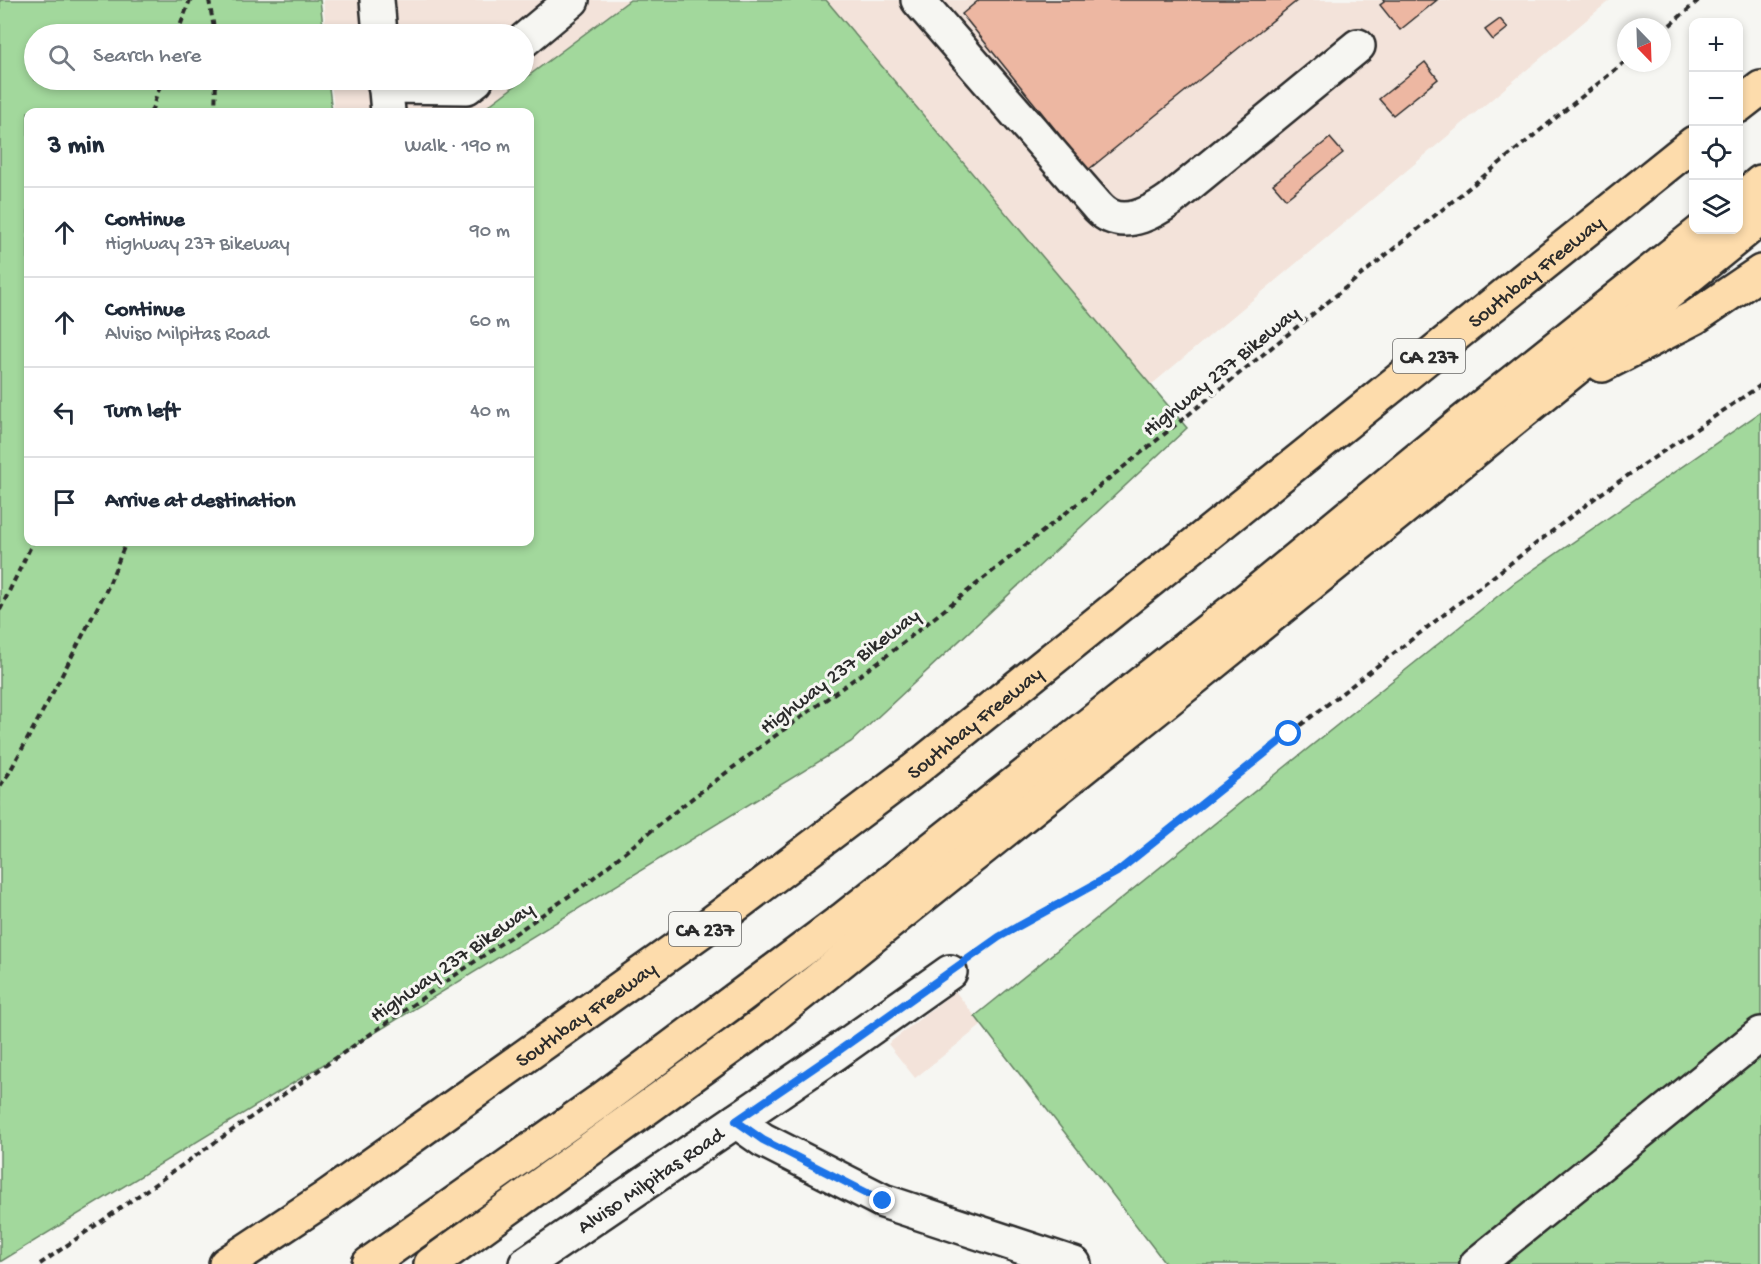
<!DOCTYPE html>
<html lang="en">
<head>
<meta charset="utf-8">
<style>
	:root { --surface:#fff; --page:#f6f6f7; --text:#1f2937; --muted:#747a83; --line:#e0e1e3 }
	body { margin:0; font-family:"Gochi Hand",sans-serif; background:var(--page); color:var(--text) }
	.controls { position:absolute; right:18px; top:18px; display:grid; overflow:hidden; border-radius:12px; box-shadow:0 3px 9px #0003 }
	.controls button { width:54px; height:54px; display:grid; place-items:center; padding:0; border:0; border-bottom:2px solid var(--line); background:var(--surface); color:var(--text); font:30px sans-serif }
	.compass { position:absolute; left:1617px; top:18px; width:54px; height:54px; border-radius:50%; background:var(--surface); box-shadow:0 3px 9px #0003; rotate:157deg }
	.stop { position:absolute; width:18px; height:18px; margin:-14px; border:4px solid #1a73e8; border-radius:50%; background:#fff }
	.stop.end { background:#1a73e8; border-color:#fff; box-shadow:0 2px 6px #0008 }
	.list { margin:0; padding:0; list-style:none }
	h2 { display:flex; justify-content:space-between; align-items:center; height:78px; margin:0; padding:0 24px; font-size:26px }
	h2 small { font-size:20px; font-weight:400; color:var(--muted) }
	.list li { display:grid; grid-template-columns:39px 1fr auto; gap:18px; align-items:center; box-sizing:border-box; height:90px; padding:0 24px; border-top:2px solid var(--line) }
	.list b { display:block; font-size:22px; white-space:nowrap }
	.list p { margin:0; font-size:20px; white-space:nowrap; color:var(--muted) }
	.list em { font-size:20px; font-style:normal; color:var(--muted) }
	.icon { flex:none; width:33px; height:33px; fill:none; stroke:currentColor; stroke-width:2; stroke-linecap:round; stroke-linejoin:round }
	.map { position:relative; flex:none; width:1761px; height:1264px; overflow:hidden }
	.search { position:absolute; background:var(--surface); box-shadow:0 3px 9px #0003; left:24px; top:24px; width:510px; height:66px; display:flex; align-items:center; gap:15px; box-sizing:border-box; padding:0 21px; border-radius:33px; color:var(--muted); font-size:22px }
	.panel { position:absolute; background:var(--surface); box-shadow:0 3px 9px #0003; left:24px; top:108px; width:510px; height:438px; border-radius:12px }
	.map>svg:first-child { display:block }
	.built { fill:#f3e3da }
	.green { fill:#a2d89c; stroke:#668264; stroke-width:1.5 }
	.building { fill:#edb7a2; stroke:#2b2b2b; stroke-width:1.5 }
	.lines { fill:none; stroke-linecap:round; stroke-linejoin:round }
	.minor-casing { stroke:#2b2b2b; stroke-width:38 }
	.highway-casing { stroke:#2b2b2b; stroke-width:38 }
	.path { stroke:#2b2b2b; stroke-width:4; stroke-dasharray:6 4.5; stroke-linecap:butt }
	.minor { stroke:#f6f6f2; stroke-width:33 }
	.highway { stroke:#fddcac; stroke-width:33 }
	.route { stroke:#1a73e8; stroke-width:8 }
	.labels { text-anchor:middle; stroke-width:6; stroke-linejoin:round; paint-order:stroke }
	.shield { fill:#f6f6f2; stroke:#686867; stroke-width:1.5 }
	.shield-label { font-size:20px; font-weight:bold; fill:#2b2b2b }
	.street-label { font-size:21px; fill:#2b2b2b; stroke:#f6f6f2 }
</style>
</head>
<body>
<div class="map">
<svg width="1761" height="1264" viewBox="0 0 1761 1264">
	<rect width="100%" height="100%" fill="#f6f6f2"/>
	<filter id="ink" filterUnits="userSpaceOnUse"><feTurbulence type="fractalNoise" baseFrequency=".0167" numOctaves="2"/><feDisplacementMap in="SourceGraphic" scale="12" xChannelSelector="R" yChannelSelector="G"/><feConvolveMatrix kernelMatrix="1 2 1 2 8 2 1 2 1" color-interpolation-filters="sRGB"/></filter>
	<g filter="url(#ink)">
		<g class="built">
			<polygon points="323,0 630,0 480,112 334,112 331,80 524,80 524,34 326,34"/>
			<polygon points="826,0 1610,0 1151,385"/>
			<polygon points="955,991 982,1025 915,1078 888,1044"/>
		</g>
		<g class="green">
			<polygon points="0,0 320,0 324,34 34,34 34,80 328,80 332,112 28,112 28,542 530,542 530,112 480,112 630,0 826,0 1187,428 851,742 0,1262"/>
			<polygon points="1761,412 1761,1264 1166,1264 975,1016 1514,583"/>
		</g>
		<g class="building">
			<polygon points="979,0 1298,0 1088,170 962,14"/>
			<polygon points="1383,0 1437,0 1400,30 1380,5 1384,2"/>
			<polygon points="1500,19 1508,28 1493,40 1485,30"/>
			<polygon points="1425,62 1438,79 1393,115 1379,99"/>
			<polygon points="1330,138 1343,153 1286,199 1273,184"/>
		</g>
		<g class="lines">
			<g class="minor-casing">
				<g id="minor">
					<polyline points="377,0 380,34"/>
					<path d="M 918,0 L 1098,207 C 1101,210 1105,214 1110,216 C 1130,225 1153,212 1170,200 L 1358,46"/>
					<polyline points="524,40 572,0"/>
					<polyline points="385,80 388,112"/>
					<polyline points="385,86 467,87 476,80"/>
					<polyline points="736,1121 763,1140 883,1201 1074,1264"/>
					<path id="s1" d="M 526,1264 L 834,1054 L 950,972"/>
					<polyline points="1477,1264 1761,1034"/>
				</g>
			</g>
			<g class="highway-casing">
				<g id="highway">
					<polyline points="1738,106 1761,88"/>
					<polyline points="1738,201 1761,182"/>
					<polyline points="1602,365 1695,317 1761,272"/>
					<path id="s2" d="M 226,1264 L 324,1199 L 704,929 L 913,771 L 1694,143"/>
					<polyline points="369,1264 600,1101 845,918 1253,595 1458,426 1703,230"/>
					<polyline points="431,1264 763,1024 1166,701 1761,218"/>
				</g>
			</g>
			<g class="path">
				<polyline points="209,0 215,34"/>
				<polyline points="1662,32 1699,0"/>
				<polyline points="177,34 190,0"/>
				<polyline points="151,112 162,80"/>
				<polyline points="215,112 216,80"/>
				<polyline points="0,610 33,542"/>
				<polyline points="0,786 9,773 51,696 108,587 126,542"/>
				<polyline points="975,954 999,937 1117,872 1289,734 1599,495 1761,385"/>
				<polyline points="40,1264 582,887 682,806 775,736 885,657 1141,453 1626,61"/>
			</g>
			<use href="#minor" class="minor"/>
			<use href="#highway" class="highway"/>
		</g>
	</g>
	<g class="lines" filter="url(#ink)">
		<polyline class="route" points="883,1201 763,1140 736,1121 834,1054 999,937 1117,872 1289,734"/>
	</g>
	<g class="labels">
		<g class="shield">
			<rect x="1393" y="339" width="72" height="34" rx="4.5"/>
			<rect x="669" y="912" width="72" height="34" rx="4.5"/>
		</g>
		<g class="shield-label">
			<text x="1429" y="363">CA 237</text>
			<text x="705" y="936">CA 237</text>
		</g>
		<g class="street-label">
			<text dy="7" stroke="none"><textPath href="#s2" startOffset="1644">Southbay Freeway</textPath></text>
			<text transform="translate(1220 370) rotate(-39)" y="7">Highway 237 Bikeway</text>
			<text transform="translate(839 670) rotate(-37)" y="7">Highway 237 Bikeway</text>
			<text dy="7" stroke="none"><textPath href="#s2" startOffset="924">Southbay Freeway</textPath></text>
			<text transform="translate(451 961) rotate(-35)" y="7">Highway 237 Bikeway</text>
			<text dy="7" stroke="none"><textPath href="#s2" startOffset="438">Southbay Freeway</textPath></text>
			<text dy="7" stroke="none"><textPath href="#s1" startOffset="150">Alviso Milpitas Road</textPath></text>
		</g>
	</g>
</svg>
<div class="controls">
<button>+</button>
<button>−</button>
<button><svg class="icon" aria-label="locate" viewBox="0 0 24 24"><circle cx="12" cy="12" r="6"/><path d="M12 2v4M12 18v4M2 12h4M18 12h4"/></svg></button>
<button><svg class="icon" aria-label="layers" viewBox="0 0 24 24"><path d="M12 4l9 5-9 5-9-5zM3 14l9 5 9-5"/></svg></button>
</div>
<svg class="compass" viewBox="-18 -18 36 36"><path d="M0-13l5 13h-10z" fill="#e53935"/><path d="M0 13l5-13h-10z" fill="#747a83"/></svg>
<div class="stop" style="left:1289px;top:734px"></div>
<div class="stop end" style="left:883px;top:1201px"></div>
<div class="search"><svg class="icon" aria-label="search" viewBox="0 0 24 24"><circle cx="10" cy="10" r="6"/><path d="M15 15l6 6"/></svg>Search here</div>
<section class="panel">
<h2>3 min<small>Walk · 190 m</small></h2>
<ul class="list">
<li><svg class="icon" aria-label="ahead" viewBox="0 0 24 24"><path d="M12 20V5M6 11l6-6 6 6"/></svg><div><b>Continue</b><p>Highway 237 Bikeway</p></div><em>90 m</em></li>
<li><svg class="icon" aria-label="ahead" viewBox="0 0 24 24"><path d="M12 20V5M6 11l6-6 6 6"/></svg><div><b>Continue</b><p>Alviso Milpitas Road</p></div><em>60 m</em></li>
<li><svg class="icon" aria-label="left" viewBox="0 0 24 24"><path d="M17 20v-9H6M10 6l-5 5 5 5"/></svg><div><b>Turn left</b></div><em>40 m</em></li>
<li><svg class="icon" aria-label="arrive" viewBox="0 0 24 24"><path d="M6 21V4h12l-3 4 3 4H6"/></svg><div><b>Arrive at destination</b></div></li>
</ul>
</section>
</div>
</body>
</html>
